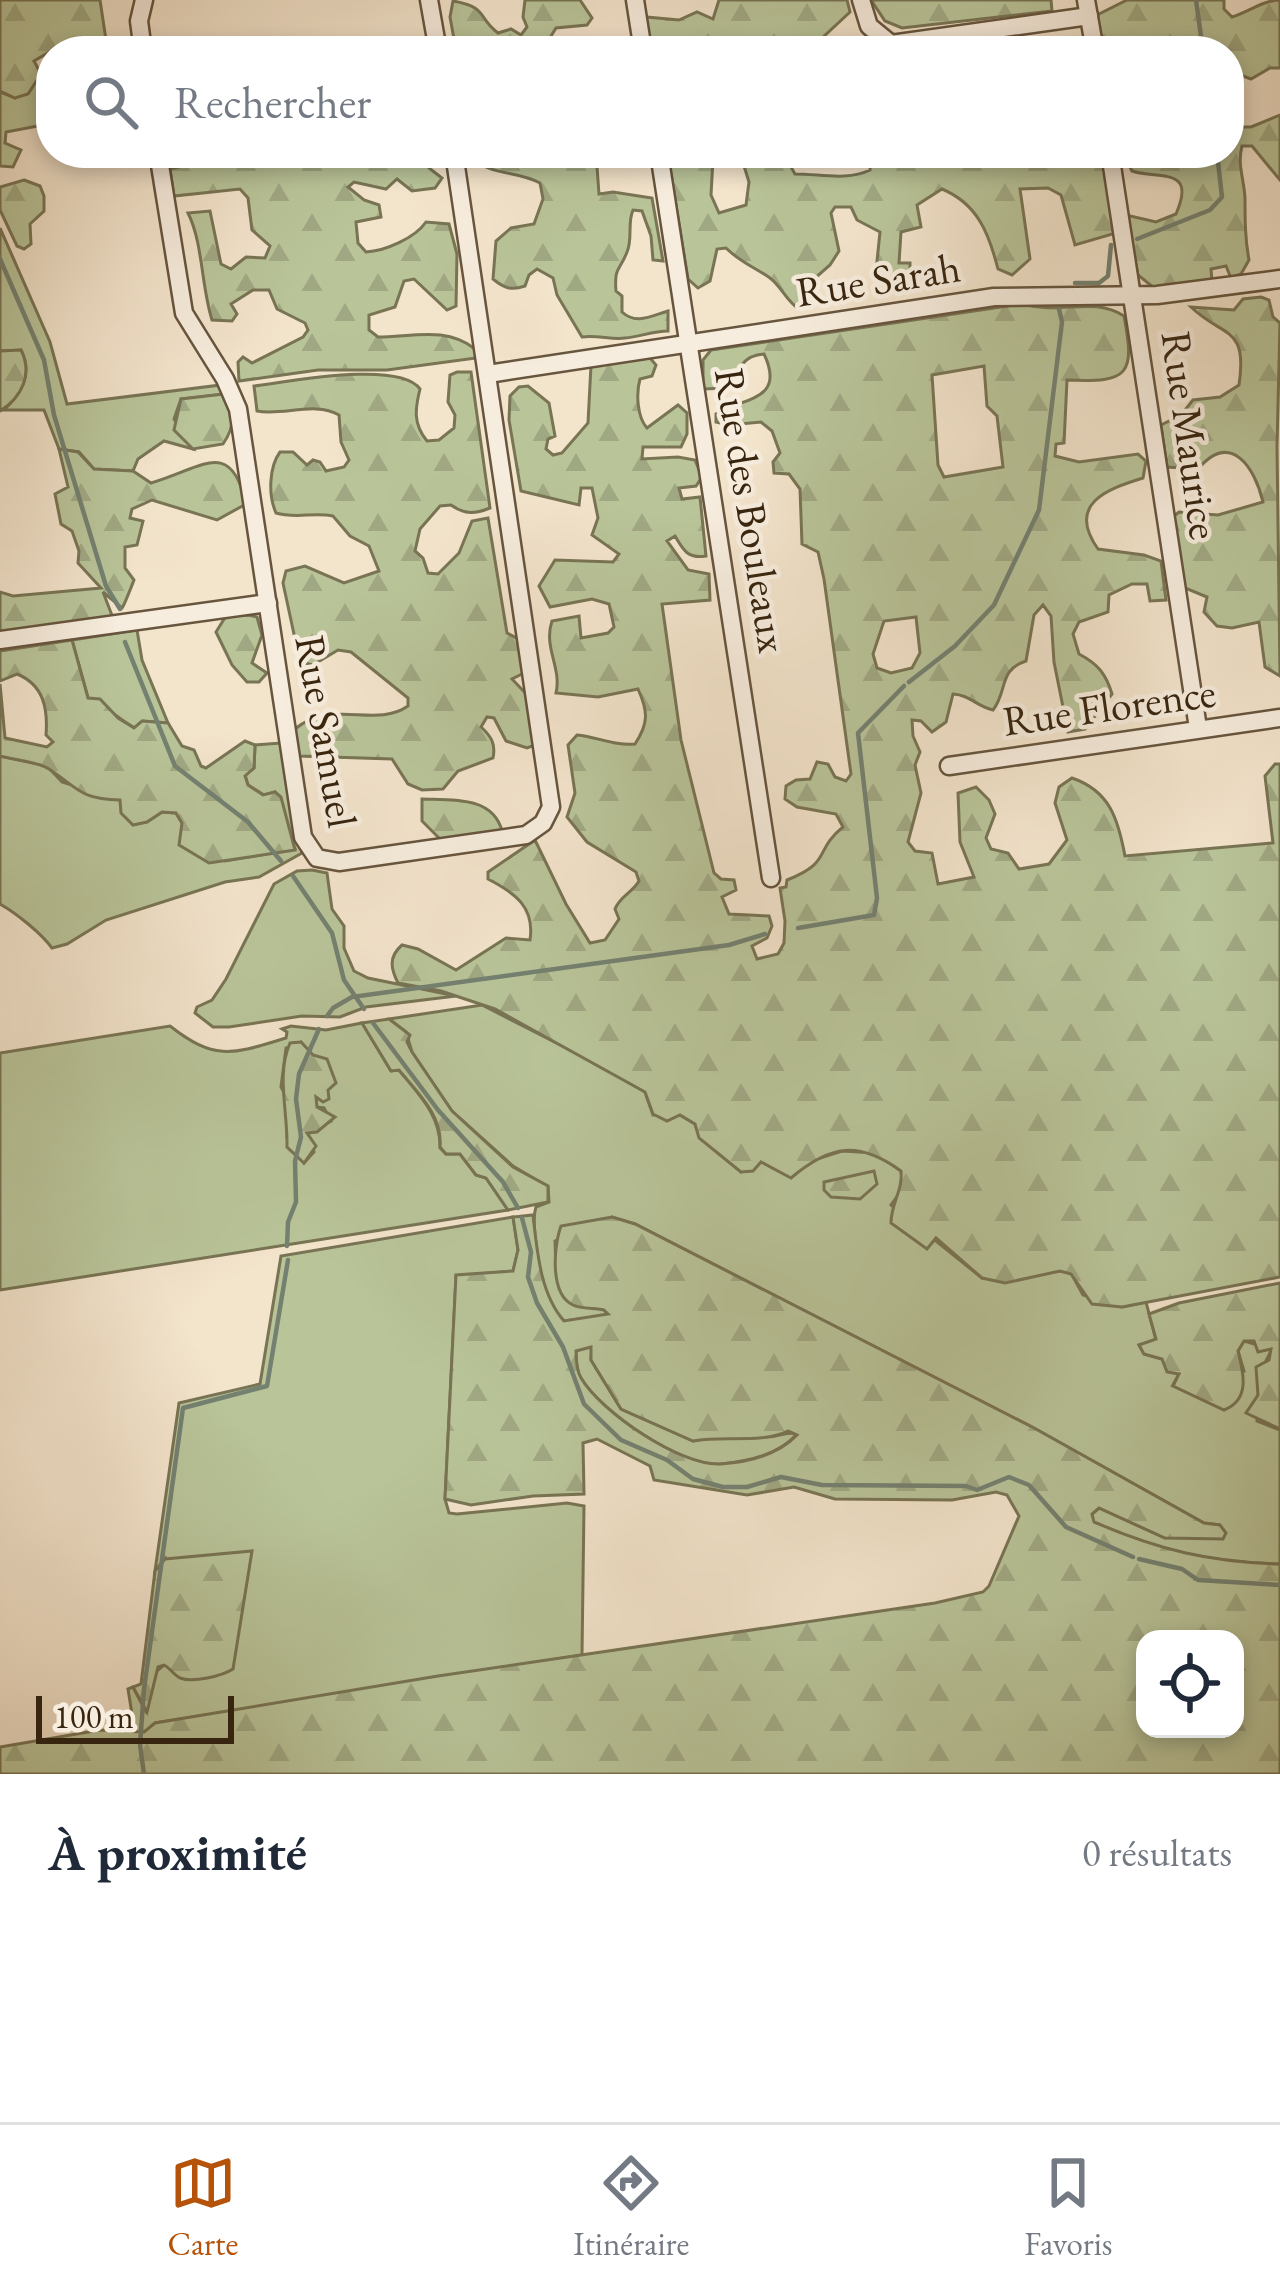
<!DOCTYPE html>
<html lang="fr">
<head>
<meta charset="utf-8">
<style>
	:root { --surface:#fff; --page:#f6f6f7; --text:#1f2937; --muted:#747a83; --line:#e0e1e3; --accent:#b45309 }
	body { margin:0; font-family:"EB Garamond",serif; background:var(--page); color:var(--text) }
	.controls { position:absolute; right:36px; bottom:36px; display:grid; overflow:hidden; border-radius:24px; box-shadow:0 6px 18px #0003 }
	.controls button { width:108px; height:108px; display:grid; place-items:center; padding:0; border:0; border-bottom:3px solid var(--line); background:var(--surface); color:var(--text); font:60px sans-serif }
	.scale { position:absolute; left:36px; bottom:30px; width:198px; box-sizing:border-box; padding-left:12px; border:6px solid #38250f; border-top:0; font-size:33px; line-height:42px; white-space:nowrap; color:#38250f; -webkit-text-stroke:9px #f7edde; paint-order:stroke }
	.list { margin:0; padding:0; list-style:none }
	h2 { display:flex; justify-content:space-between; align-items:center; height:156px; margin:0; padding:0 48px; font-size:51px }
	h2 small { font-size:39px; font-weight:400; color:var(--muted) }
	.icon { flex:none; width:66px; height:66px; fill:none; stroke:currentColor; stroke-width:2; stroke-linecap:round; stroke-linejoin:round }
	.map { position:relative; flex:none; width:1280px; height:1774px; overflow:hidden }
	.search { position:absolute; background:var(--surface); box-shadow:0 6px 18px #0003; left:36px; right:36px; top:36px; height:132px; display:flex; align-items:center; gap:30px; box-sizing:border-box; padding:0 42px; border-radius:48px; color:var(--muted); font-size:45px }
	.sheet { height:348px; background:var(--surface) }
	nav { display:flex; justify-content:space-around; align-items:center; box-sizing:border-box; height:168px; border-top:3px solid var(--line); background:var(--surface); font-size:33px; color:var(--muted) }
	nav a { display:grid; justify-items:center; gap:6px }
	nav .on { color:var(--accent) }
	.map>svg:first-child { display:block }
	.green { fill:#b9c499; stroke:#787454; stroke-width:3; fill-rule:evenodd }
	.forest { fill:url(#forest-firs); stroke:#787454; stroke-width:3; fill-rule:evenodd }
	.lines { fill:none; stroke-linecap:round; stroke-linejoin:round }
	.stream { stroke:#748171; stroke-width:4.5 }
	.minor-casing { stroke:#67553e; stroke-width:21 }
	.minor { stroke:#f7edde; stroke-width:16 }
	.labels { text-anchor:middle; stroke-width:9; stroke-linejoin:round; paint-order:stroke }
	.street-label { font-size:42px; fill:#38250f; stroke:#f7edde }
</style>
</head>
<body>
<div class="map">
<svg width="1280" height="1774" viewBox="0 0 1280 1774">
	<defs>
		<pattern id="forest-firs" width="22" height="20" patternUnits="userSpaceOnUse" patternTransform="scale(3)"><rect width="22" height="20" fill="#b9c499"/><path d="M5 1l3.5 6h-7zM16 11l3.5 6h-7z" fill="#a0a883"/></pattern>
	</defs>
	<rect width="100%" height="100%" fill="#f3e4cc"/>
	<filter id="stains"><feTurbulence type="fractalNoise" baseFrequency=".00167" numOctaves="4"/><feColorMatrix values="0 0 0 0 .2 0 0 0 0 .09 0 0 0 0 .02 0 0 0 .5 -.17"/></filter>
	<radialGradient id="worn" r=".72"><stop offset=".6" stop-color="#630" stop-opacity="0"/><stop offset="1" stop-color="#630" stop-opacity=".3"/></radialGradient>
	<g class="green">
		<polygon points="41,74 43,125 6,132 5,143 21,150 13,167 0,166 0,92 15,98"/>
		<path d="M 0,228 L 50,342 L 67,404 L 221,385 L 224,394 L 181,399 L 174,419 L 193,449 L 164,441 L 138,459 L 133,471 L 94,469 L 79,452 L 59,449 L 44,410 L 4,410 C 22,392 33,375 21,350 L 0,351 Z"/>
		<path d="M 137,630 L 142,660 L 168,723 L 143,721 L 135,728 C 117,718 107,706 88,698 L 72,640 Z"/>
		<path d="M 281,743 L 302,853 L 259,877 L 225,882 L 106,920 L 67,944 L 52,948 C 41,933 16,913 0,904 L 0,756 L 47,766 L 62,782 L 120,800 L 147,822 L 162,812 L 176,813 L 182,823 L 225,861 L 295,849 L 275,792 L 264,795 L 248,785 L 245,775 L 254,768 L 255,745 Z"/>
		<polygon points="312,870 327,873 332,909 344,926 344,948 354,971 368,978 456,996 366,1007 340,1017 302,1016 229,1027 213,1027 195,1013 197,1007 212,1000 226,979 274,884 297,871"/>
		<path d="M 482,1005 L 602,1066 L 645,1092 L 653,1115 L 680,1115 L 695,1124 L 700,1138 L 741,1172 L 761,1162 L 811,1161 L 842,1151 L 876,1153 L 901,1171 L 903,1188 L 891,1205 L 982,1278 L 1060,1271 L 1071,1273 L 1083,1295 L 1122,1307 L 1146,1302 L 1156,1340 L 1139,1345 L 1144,1354 L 1162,1359 L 1179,1374 L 1173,1385 L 1244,1371 L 1238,1351 L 1244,1341 L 1272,1349 L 1259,1375 L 1257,1421 L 1280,1430 L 1280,1564 C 1207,1562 1160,1551 1093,1522 L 1092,1514 L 1099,1508 L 1165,1538 L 1220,1525 L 1204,1523 L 1034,1428 L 635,1224 L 612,1217 L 555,1241 L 556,1271 L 564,1296 L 604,1310 L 609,1315 L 564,1321 C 560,1316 554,1312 551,1306 C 542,1288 530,1225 536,1207 L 549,1202 L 548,1187 L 513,1166 L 452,1111 L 412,1052 L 406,1032 L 389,1019 Z"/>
		<path d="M 362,1023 L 391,1071 L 399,1070 C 418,1094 441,1115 440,1148 L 446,1154 L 460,1154 L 476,1175 L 486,1178 L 508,1210 L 0,1290 L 0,1053 L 170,1026 C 216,1062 233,1054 286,1038 L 287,1032 L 282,1029 L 291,1026 L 326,1030 ZM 301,1042 L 335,1082 L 316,1095 L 316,1107 L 324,1108 L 331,1121 L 308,1133 L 314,1152 L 304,1163 L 287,1138 L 286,1096 L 281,1087 L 286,1048 Z"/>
		<polygon points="513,1217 518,1250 513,1271 456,1276 445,1499 449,1513 457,1514 567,1503 584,1506 582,1655 155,1723 145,1732 135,1733 128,1689 133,1687 145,1710 153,1674 164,1665 171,1667 165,1559 155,1571 179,1403 260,1384 281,1256"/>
		<path d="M 592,1346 L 591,1360 L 621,1409 L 693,1441 C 718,1436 742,1438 767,1437 C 780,1437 785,1431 797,1434 C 778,1455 750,1461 721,1464 C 682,1468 600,1411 581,1378 C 576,1370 576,1359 576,1350 Z"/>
	</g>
	<g class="forest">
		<polygon points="0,0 100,0 106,40 101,51 51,51 34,61 41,74 28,94 15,98 0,91"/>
		<path d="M 525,0 L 580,0 L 592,18 L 587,25 L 556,28 L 548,41 L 550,51 L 456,50 L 450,17 L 453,1 C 488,7 477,17 498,33 L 511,29 L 521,35 L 527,27 L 523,17 Z"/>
		<polygon points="719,0 847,0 850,12 808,51 652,51 646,17 679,20 697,12 713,19"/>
		<polygon points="871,0 1051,0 1052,11 902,28 885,21"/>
		<path d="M 1127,0 L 1224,0 L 1224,9 L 1232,17 C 1248,12 1264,0 1280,0 L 1280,68 L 1270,68 L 1251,79 L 1238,74 L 1230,76 L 1240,127 L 1251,127 L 1280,115 L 1280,180 L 1252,146 L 1242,146 C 1237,164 1244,179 1245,198 C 1245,220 1245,238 1249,260 L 1241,274 L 1231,278 L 1226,266 L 1211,269 L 1212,281 L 1154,288 L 1138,275 L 1126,215 L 1156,222 L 1176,214 C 1197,166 1159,180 1132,171 L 1126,159 L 1116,153 L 1229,153 L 1229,51 L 1100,51 L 1095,16 Z"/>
		<path d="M 193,153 L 207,153 L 208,164 C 225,168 234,167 245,153 L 428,153 L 429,168 L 442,178 L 435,188 L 412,191 L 397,179 L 386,189 L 354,182 L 348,187 L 364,200 L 379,205 L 381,217 L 356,222 L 358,243 L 366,252 C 385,251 415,238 426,222 L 449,224 L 457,254 L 456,306 L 447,310 L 414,279 L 404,281 L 395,307 L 369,315 L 369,330 L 378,337 C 412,337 446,326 475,349 L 476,358 L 387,370 L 318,370 L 239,381 L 238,362 L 243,357 L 252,363 L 303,337 L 308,330 L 305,323 L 277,309 L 269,290 L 253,290 L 231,304 L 237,314 L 232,321 L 212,320 C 201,285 203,243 188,213 L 210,211 L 221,264 L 231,269 L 246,257 L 265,258 L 270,246 L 252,230 L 248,198 L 240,189 L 174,196 L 170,169 L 197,163 Z"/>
		<path d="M 477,153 L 596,153 L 599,194 L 613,192 L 652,198 L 663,261 L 653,260 L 651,236 L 642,211 L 633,210 C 627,224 633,238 627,252 C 620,271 614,266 616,291 L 622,296 L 622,312 C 636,325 651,316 668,311 L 668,331 C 652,331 640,337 625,338 C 612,340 598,335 582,337 L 557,295 L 553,278 L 537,269 L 529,275 L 525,286 C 511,291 504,288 493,279 L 496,241 L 511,228 L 534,224 L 543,199 L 540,183 C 517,170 488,176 474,157 Z"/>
		<path d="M 740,153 L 783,153 L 795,174 C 821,174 847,181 870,170 L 871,153 L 1104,153 L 1116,233 L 1075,245 L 1061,195 L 1048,188 L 1020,189 L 1030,259 L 1012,275 L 998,269 C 989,234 978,204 942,189 L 917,205 L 921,227 L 901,232 L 899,263 L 910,263 L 910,273 L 900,284 L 888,286 L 876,271 L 880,232 L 857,220 L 851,207 L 835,207 L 831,213 L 839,251 L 830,265 L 815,278 L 810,304 L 799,309 C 786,301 782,287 770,278 C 754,267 740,262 726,248 L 717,249 L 710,281 L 698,288 L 688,279 L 669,162 L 713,159 L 711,195 L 719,213 L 746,205 L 749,182 Z"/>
		<polygon points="24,180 40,186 44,196 44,211 30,224 31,244 24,249 17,246 0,210 0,187"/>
		<path d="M 1261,297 L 1269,300 L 1273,317 L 1280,323 L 1277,447 L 1280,676 L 1265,667 L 1259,622 L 1232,628 L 1217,626 L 1204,612 L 1207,597 L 1185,588 L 1174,516 L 1179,512 L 1218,515 L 1263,502 C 1255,468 1231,430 1198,469 L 1167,467 L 1161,425 L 1181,415 L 1193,400 L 1220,397 L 1239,385 C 1248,325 1223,338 1191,307 L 1234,310 L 1243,299 Z"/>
		<path d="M 1022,304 C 1063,315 1092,296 1124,316 C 1135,374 1130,383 1067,380 L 1064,443 L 1056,444 L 1055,456 L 1079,462 L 1138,454 L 1146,461 L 1143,478 C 1107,489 1066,504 1098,549 L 1144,555 L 1161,561 L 1166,600 L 1150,601 L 1147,584 L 1132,584 L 1109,595 L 1108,612 L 1079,622 L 1073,634 L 1079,654 C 1098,664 1106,674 1112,694 L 1085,729 L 1068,732 L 1054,662 L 1051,616 L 1043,605 L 1034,615 L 1026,661 C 998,670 1008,691 993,710 C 976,706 970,695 953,694 L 946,722 L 932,732 L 921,721 L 912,720 L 913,736 L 920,752 L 915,765 L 921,793 L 908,842 L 915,851 L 932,853 L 938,884 L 974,877 L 960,842 L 958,793 L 976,787 L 989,800 L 995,814 L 986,838 L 991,849 L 1008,853 L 1019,869 L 1049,864 L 1067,840 L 1055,803 L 1059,787 L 1072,778 C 1110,791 1118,819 1125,856 L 1273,843 L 1265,776 L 1275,764 L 1280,764 L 1280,1277 L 1122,1307 L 1092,1304 L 1071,1274 L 1060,1271 L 1005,1283 L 982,1278 L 936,1238 L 927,1249 L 891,1223 C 891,1203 903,1191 901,1171 C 859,1141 831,1144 791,1178 L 761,1162 L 753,1171 L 741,1172 L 699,1138 L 695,1124 L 680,1115 L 667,1121 L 653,1114 L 645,1092 L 495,1009 L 441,991 L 398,983 C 391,969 388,957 402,945 L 418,949 L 456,970 L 506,938 L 530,940 C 535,907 515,893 488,879 L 488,872 L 535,840 L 566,904 L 590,943 L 605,940 L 619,919 L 615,909 C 620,896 632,893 639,881 L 636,872 L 587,842 L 567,817 L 575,793 L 568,745 L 577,735 C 598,737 614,746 635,744 C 649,723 648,711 638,689 L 598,697 L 556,693 C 562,668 543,647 552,621 L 579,616 L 581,638 L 608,633 L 614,627 L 609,604 L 592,599 L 550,607 L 539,586 L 555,560 L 613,562 L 619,554 L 592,535 L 598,518 L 592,488 L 581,488 L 579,505 L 521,491 L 509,420 L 510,396 L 519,387 L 528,386 L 549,403 L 555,436 L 548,439 L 546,449 L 553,455 L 562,453 L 588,423 L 591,365 L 650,358 L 656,365 L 652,376 L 640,379 C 636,393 637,417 647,428 L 678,405 L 687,413 L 687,434 L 681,447 L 643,447 L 642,459 L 678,457 L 695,460 L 702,477 L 696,486 L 679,488 L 682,499 L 700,497 L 706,556 C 688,559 683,550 675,536 L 667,541 L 688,570 L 709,574 L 710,600 L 662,604 L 681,740 L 714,873 L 721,879 L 734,880 L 736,890 L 722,897 L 729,914 L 769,916 L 772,926 L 767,938 L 752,946 L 757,959 L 778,954 L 784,943 L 785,921 L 780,888 L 786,887 L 787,880 C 833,862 813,851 843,827 L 836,814 L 797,807 L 785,799 L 786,786 L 796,780 L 810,779 L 817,762 L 828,764 L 835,777 L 846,781 L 851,774 L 824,579 L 818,552 L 802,544 L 800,489 L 789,474 L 774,473 L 773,462 L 780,453 L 772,431 L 761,422 L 729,425 L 716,422 L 716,414 C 740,398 787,402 764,354 C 743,355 737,370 730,388 L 703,389 L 703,360 L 711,350 ZM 984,366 L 987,406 L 997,416 L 1003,467 L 944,477 L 938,465 L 932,375 ZM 916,617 L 920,653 L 912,668 L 891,673 L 877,668 L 873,654 L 884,621 Z"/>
		<path d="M 21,350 C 33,374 22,397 0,411 L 0,351 Z"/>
		<path d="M 457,372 L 471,372 L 490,508 C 475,514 465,515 451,505 L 440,506 L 420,529 L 415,551 L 423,558 L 428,573 L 438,574 L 459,553 L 472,521 L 488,518 L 507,633 L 522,641 L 526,672 L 512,679 L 531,699 L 538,744 L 527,748 L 506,741 L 494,718 L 487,717 L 481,727 C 491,736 496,744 493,758 L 458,771 L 443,789 L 422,790 L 408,784 L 392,759 L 299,756 L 295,729 C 332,698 375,729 408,706 L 408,698 L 351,652 L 338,650 L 313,665 L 300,662 L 283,583 L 286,571 L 305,566 L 344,583 L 379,571 L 369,546 L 350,536 L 333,516 C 314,512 295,519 276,513 C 268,495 269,467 280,452 L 293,452 L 307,465 L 313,460 L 320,462 L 326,471 L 344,467 L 349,460 L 341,442 L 339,415 C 315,401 283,416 257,411 L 254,386 C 288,382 399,360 420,389 C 415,409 413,424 427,441 L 439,440 L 454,428 L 455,415 L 448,402 L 450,375 Z"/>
		<path d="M 224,394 C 234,414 236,425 223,444 L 193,449 L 174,430 L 181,399 Z"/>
		<path d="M 59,449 L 78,452 L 94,469 L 133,471 L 151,483 C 201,469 231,436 246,504 L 217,520 L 152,500 L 132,509 L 130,518 L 143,521 L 137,545 L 125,547 L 125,568 L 134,580 C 132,585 124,606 122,608 L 103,592 L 113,618 L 0,633 L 0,592 L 13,596 L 101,588 L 78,563 L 79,551 L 72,531 L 61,524 L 55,494 L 68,487 Z"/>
		<polygon points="248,615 257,617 262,635 252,663 267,673 259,682 247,682 232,665 216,632 226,616"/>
		<path d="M 72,640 L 88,698 L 100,699 L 118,718 L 134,728 L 142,721 L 168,723 L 182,746 L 194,750 L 201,766 L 206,768 L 245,741 L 255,745 L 254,768 L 245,776 L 248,785 L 263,795 L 275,792 L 281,797 L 295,850 L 209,863 L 179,845 L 182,823 L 176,813 L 162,812 L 147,822 L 133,825 L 121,813 L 120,800 C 80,799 79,789 49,769 C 37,761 14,760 0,756 L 0,684 L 5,738 L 47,747 L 53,742 L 46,735 C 48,709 44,685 17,674 L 0,681 L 0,651 Z"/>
		<path d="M 422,799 C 452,800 493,796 502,831 L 441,840 L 422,821 Z"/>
		<path d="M 389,1019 L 410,1035 L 407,1042 L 412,1052 L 452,1111 L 513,1167 L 548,1186 L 548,1202 L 508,1210 L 486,1178 L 476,1175 L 460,1154 L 446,1154 L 440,1147 C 443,1116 418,1093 399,1070 L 391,1071 L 362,1023 Z"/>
		<path d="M 301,1042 L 313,1055 L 327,1059 L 336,1083 L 328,1090 L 329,1099 L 323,1102 L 316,1097 L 317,1107 L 335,1117 L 317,1132 L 307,1133 L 316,1146 L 304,1163 L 287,1147 C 288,1112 276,1075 290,1043 Z"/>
		<polygon points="874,1171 877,1184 860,1199 831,1197 824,1190 824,1182"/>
		<path d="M 533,1215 C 537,1250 540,1294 564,1321 L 608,1314 L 604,1310 C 595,1308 580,1309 573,1305 C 549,1294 554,1245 561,1226 L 612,1217 L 635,1224 L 1034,1428 L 1204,1523 L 1220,1525 L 1226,1533 L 1223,1539 L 1165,1538 L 1099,1508 L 1092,1514 L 1094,1522 C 1159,1550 1209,1562 1280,1564 L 1280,1774 L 0,1774 L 0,1747 L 100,1730 L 144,1732 L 155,1723 L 438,1676 L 935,1603 L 983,1592 L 989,1586 L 1019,1516 L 1007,1495 L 996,1492 L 952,1500 L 835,1499 L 794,1487 L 747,1495 L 654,1480 L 650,1466 L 597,1439 L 583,1443 L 584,1494 L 533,1496 L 471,1505 L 445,1499 L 456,1275 L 513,1271 L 518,1250 L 513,1217 ZM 591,1347 L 591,1360 L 621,1409 L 693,1441 C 723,1435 761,1444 788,1431 L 797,1435 C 778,1455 749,1462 721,1464 C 681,1467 600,1411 581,1378 C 576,1370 576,1359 576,1351 ZM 1235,1639 L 1235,1729 L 1145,1729 L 1145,1639 Z"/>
		<path d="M 1280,1283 L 1280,1429 L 1246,1413 L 1258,1395 L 1256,1367 L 1269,1360 L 1271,1349 L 1258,1352 L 1254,1341 L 1244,1341 L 1238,1351 C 1244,1374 1250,1400 1224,1410 L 1173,1386 L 1179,1374 L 1167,1372 L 1162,1359 L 1144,1354 L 1139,1345 L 1156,1339 L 1149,1314 L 1179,1303 Z"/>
		<path d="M 252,1551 L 233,1669 C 222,1676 193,1683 180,1678 C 174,1675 170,1668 164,1665 L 158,1667 L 147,1712 L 133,1687 L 141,1684 L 155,1571 L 165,1559 Z"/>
	</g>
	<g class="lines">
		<g class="stream">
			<polyline points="1196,0 1203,51"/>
			<polyline points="1137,239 1210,210 1222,197 1217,153"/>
			<polyline points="0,259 44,360 54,415 106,586 120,609"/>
			<polyline points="1075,283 1099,283 1108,276 1111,245"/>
			<polyline points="125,642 175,766 248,822 281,861"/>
			<polyline points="909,682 955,646 994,605 1039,510 1062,322 1059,309"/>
			<polyline points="293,876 332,933 344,980 364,1009"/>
			<polyline points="798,928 874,915 877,898 858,733 904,686"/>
			<polyline points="327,1016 333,1008 352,997 729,945 765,934"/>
			<polyline points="373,1023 438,1110 503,1182 518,1208"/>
			<polyline points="522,1218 531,1252 528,1277 537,1303 563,1347 584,1404 621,1440 667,1460 693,1479 723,1487 747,1487 781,1477 822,1485 966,1486 977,1490 1009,1477 1029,1485 1066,1527 1133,1557"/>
			<polyline points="287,1246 288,1222 296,1202 295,1161 301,1137 296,1099 299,1074 319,1029"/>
			<polyline points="1139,1559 1182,1569 1198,1580 1280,1585"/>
			<polyline points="144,1774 140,1745 144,1689 183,1408 267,1386 288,1260"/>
		</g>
		<g class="minor-casing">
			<g id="minor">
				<polyline points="429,0 438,51"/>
				<polyline points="635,0 643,51"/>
				<polyline points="861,0 869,26 891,44 1089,16"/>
				<polyline points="1086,0 1095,51"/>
				<polyline points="143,51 139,21 144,0"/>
				<polyline points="158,153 184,313 225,379 238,409 303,837 317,858 339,862 526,835 543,823 551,807 454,153"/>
				<polyline points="659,153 771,878"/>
				<polyline points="1110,153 1198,728"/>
				<polyline points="488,374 994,297 1157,295 1280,279"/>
				<polyline points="0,640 268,603"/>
				<polyline points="949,766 1280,718"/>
			</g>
		</g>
		<use href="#minor" class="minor"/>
	</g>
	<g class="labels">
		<g class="street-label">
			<text transform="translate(878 279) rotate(-9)" y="15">Rue Sarah</text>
			<text transform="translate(1191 435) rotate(82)" y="15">Rue Maurice</text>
			<text transform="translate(752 510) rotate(81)" y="15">Rue des Bouleaux</text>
			<text transform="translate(1109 706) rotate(-8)" y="15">Rue Florence</text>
			<text transform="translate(327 731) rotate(80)" y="15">Rue Samuel</text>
		</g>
	</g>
	<rect width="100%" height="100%" filter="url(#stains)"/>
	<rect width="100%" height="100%" fill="url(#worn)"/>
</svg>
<div class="controls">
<button><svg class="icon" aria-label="locate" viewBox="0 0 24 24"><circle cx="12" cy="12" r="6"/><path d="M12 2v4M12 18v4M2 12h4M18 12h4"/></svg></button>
</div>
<div class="scale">100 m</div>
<div class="search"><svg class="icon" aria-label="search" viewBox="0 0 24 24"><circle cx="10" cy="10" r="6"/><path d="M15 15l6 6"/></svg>Rechercher</div>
</div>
<section class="sheet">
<h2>À proximité<small>0 résultats</small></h2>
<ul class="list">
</ul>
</section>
<nav>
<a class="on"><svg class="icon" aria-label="map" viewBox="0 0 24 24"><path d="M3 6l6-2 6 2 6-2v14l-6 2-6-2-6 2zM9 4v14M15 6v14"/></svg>Carte</a>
<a><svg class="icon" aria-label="directions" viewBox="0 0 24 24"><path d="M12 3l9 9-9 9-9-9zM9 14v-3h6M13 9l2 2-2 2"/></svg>Itinéraire</a>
<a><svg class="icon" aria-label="saved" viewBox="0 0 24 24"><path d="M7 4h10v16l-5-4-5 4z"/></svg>Favoris</a>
</nav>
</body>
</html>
